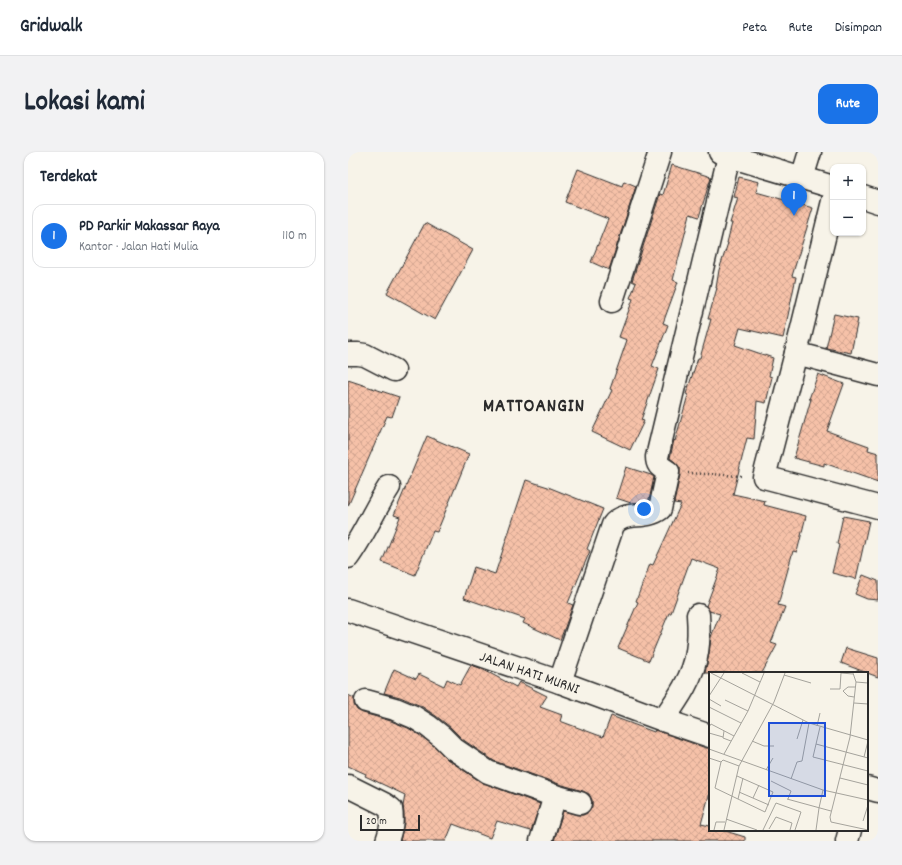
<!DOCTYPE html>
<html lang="id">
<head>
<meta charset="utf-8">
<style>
	:root { --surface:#fff; --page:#f2f2f3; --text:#1f2937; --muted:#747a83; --line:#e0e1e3; --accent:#1a73e8 }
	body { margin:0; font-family:Dekko,sans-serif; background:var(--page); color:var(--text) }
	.controls { position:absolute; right:12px; top:12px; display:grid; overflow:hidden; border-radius:8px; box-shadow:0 1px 3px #0004 }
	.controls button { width:36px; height:36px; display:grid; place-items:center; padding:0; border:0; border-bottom:1px solid var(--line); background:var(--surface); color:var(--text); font:20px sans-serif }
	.scale { position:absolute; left:12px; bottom:10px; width:60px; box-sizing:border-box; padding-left:4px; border:2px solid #2b2b2b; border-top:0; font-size:11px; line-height:14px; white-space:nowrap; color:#2b2b2b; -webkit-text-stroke:3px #f7f3e8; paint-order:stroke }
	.you { position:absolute; left:296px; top:357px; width:14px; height:14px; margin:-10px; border:3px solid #fff; border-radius:50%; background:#1a73e8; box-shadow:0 0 0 6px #1a73e833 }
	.badge { display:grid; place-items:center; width:26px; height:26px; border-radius:50%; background:var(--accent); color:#fff; font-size:13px; font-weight:700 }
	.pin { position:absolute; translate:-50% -33px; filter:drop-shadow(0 1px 2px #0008) }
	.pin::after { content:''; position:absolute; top:21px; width:14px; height:12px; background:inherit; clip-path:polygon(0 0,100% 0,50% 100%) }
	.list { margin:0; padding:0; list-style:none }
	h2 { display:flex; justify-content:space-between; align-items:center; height:52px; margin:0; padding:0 16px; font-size:17px }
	h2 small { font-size:13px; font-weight:400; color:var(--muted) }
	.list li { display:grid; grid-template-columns:26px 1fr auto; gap:12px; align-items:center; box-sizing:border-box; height:64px; margin:0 8px 8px; padding:0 8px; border:1px solid var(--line); border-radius:12px }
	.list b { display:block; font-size:15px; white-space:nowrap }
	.list p { margin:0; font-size:13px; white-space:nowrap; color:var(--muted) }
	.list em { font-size:13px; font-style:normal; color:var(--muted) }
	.map { position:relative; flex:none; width:530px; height:689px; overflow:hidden; border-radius:12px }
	header { display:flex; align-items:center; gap:24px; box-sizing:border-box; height:56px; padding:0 20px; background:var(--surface); border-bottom:1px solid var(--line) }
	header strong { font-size:19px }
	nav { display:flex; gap:22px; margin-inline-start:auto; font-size:14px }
	.intro { display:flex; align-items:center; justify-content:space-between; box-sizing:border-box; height:96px; padding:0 24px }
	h1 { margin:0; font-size:28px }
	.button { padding:10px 18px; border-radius:12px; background:var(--accent); color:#fff; font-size:14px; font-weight:700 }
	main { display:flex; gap:24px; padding:0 24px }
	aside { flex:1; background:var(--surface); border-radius:12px; box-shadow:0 1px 3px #0004 }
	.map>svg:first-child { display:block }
	.building { fill:url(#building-cross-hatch); stroke:#2b2b2b }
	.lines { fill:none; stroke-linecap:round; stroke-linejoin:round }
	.minor-casing { stroke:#2b2b2b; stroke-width:25 }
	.path { stroke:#2b2b2b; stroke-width:2.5; stroke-dasharray:1 3; stroke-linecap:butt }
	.minor { stroke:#f7f3e8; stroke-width:22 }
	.labels { text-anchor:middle; stroke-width:3; stroke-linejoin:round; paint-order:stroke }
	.street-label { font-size:15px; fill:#2b2b2b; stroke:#f7f3e8 }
	.district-label { font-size:19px; font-weight:bold; letter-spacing:1px; fill:#2b2b2b; stroke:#f7f3e8 }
	.inset-road { fill:none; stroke:#a5a39c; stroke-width:1 }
	.view { fill:#1d4ed8; fill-opacity:0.15; stroke:#1d4ed8; stroke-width:2 }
	.inset-edge { fill:none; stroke:#2b2b2b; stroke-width:2 }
</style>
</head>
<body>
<header>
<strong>Gridwalk</strong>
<nav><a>Peta</a><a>Rute</a><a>Disimpan</a></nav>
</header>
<div class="intro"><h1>Lokasi kami</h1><a class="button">Rute</a></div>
<main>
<aside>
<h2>Terdekat<small></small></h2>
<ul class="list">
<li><span class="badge">1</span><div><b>PD Parkir Makassar Raya</b><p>Kantor · Jalan Hati Mulia</p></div><em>110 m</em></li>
</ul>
</aside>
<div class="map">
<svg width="530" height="689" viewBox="0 0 530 689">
	<defs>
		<pattern id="building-cross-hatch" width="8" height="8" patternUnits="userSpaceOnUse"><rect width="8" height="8" fill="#f6c1a8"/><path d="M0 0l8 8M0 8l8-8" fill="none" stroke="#d3a691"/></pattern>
	</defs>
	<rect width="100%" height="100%" fill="#f7f3e8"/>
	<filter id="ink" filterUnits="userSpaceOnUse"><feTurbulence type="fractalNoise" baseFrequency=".025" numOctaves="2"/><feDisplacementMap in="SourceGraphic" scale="8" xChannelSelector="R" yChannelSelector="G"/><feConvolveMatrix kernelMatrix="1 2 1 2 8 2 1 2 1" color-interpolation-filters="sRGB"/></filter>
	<g filter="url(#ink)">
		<g class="building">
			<polygon points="324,13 363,25 351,65 342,62 325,128 330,130 315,171 320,173 304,214 311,217 293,268 296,269 282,298 244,280 264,238 262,237 279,188 271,185 285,147 282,146 288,131 284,129 312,42 315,43"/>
			<polygon points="230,17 274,34 276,29 288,34 261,118 243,110 260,67 217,50"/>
			<polygon points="391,25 411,30 408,40 465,56 444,124 448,125 438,173 435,186 392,176 387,193 425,206 421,224 424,225 418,251 409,249 406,287 399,286 385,342 417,349 416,353 458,364 449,400 445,399 430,453 437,455 423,491 429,493 414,521 357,521 361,502 363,485 372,462 361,459 358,454 372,417 343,406 323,461 321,461 301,509 270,496 290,450 288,449 302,412 305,413 333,352 326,351 332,323 332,316 327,310 322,306 326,288 327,289 340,243 338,242 350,206 352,206 363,167 360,167 369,136 368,136 371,118 380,91 379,91 384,71 382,71 390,46 386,45"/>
			<polygon points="77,71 125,98 87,168 39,141"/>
			<polygon points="486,162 510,167 503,201 478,196"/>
			<polygon points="470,222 496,232 479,279 521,294 520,298 530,301 530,330 476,311 476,314 446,306 463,247 461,247"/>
			<polygon points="0,228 51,245 44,265 39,264 0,354"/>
			<polygon points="79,284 121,302 89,380 85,379 67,423 34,410 52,365 46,363"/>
			<polygon points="278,315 303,323 306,325 302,344 300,349 283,351 268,346"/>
			<polygon points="178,328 200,335 255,357 239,397 242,399 220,451 225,453 217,475 212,488 175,471 177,467 116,446 126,415 147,422"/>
			<polygon points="495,364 521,369 508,427 484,421 491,393 489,392"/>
			<polygon points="515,423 530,429 530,448 519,447 507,442"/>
			<polygon points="498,496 530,506 530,525 493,511"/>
			<polygon points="123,513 132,516 168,535 171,530 199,544 192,555 214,563 212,569 255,585 263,564 306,580 307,578 358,596 362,596 362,640 353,672 362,674 362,678 374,678 397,685 397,689 206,689 215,659 229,663 235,663 241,660 244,655 244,648 241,642 235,639 211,632 146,609 114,587 102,575 88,564 73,554 52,545 36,541 46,517 68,527 71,522 96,534 99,527 112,533"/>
			<polygon points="0,543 6,546 6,553 9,558 15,561 43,569 60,576 73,584 86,594 99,607 133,630 192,652 183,679 149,669 142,686 105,672 98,689 52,689 56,671 56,661 55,654 57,643 17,624 18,622 0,614"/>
		</g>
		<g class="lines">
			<g class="minor-casing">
				<g id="minor">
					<polyline points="372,0 381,4 485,35"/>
					<polyline points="454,26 462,0"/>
					<polyline points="515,45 530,50"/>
					<polyline points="485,49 448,201 416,325 530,355"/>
					<polyline points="264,149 312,0"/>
					<polyline points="448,201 530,223"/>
					<polyline points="0,202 10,202 17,203 46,218"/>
					<path d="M 0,405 C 16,383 26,358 41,335"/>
					<path id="s1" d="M 0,458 L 212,530 L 315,568 L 362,584"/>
					<path d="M 212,530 L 265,373 C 276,358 297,368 312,357 L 320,320 C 313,315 309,314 309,305 L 381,4"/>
					<polyline points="18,549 47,557 66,565 80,574 94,585 106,597 140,620 207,644 193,689"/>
					<path d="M 315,568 C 329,548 346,524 349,500 C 351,487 351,475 350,463"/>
					<path d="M 0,634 L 36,652 L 43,657 C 45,670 43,677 39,689"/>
					<polyline points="519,636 530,639"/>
					<polyline points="207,644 232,651"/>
					<polyline points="499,689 502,678"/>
				</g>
			</g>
			<polyline class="path" points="340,321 395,324"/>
			<use href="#minor" class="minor"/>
		</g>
	</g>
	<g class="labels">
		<g class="street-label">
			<text dy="5" stroke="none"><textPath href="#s1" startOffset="192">JALAN HATI MURNI</textPath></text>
		</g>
		<g class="district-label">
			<text x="186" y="259">MATTOANGIN</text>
		</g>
	</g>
	<g transform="translate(361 520)">
		<rect width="159" height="159" fill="#f7f3e8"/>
		<path class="inset-road" d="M 2,1 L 100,51 L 159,68M 33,1 L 51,10M 132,1 L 144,2M 144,1 L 147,10 L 159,11M 75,3 L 102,11M 147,10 L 141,65 L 121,145 L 122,150 L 159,158M 121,17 L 131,17 L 132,1M 0,24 L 15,1M 145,25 L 139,24 L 134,19 L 139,15 L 146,15M 0,27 L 12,34M 16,28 L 39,39M 145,31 L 159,32M 0,35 L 32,51M 108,54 L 111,41M 0,55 L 2,52 L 25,64M 111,55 L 104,85 L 159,99M 15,59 L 14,66 L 22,69M 0,61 L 14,65M 88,67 L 94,48M 43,69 L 55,74 L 65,74M 107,72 L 159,86M 0,77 L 114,118 L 159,128M 15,82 L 39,39 L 55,1M 155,85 L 159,69M 0,86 L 12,90 L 6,116 L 56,140 L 64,120 L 28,104M 12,90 L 14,88 L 30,94M 57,98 L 64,86M 131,106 L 159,113M 82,107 L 88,90 L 93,89 L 100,51M 62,109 L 82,119 L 79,127M 30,120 L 60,133M 44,126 L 50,113M 29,127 L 34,106M 78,127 L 122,139M 110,136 L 114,118M 17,147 L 48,158M 154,149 L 159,133M 60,157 L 67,145 L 83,151 L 81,158M 5,158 L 7,150 L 16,150M 15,158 L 30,94 L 65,30 L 76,1M 54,158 L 67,131 L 92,140 L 86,158M 107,158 L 110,136"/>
		<path class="view" d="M 60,51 L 116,51 L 116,124 L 60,124 Z"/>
		<rect width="159" height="159" class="inset-edge"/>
	</g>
</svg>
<div class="controls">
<button>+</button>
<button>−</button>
</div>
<div class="scale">20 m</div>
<div class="you"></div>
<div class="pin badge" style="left:446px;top:64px">1</div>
</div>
</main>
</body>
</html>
